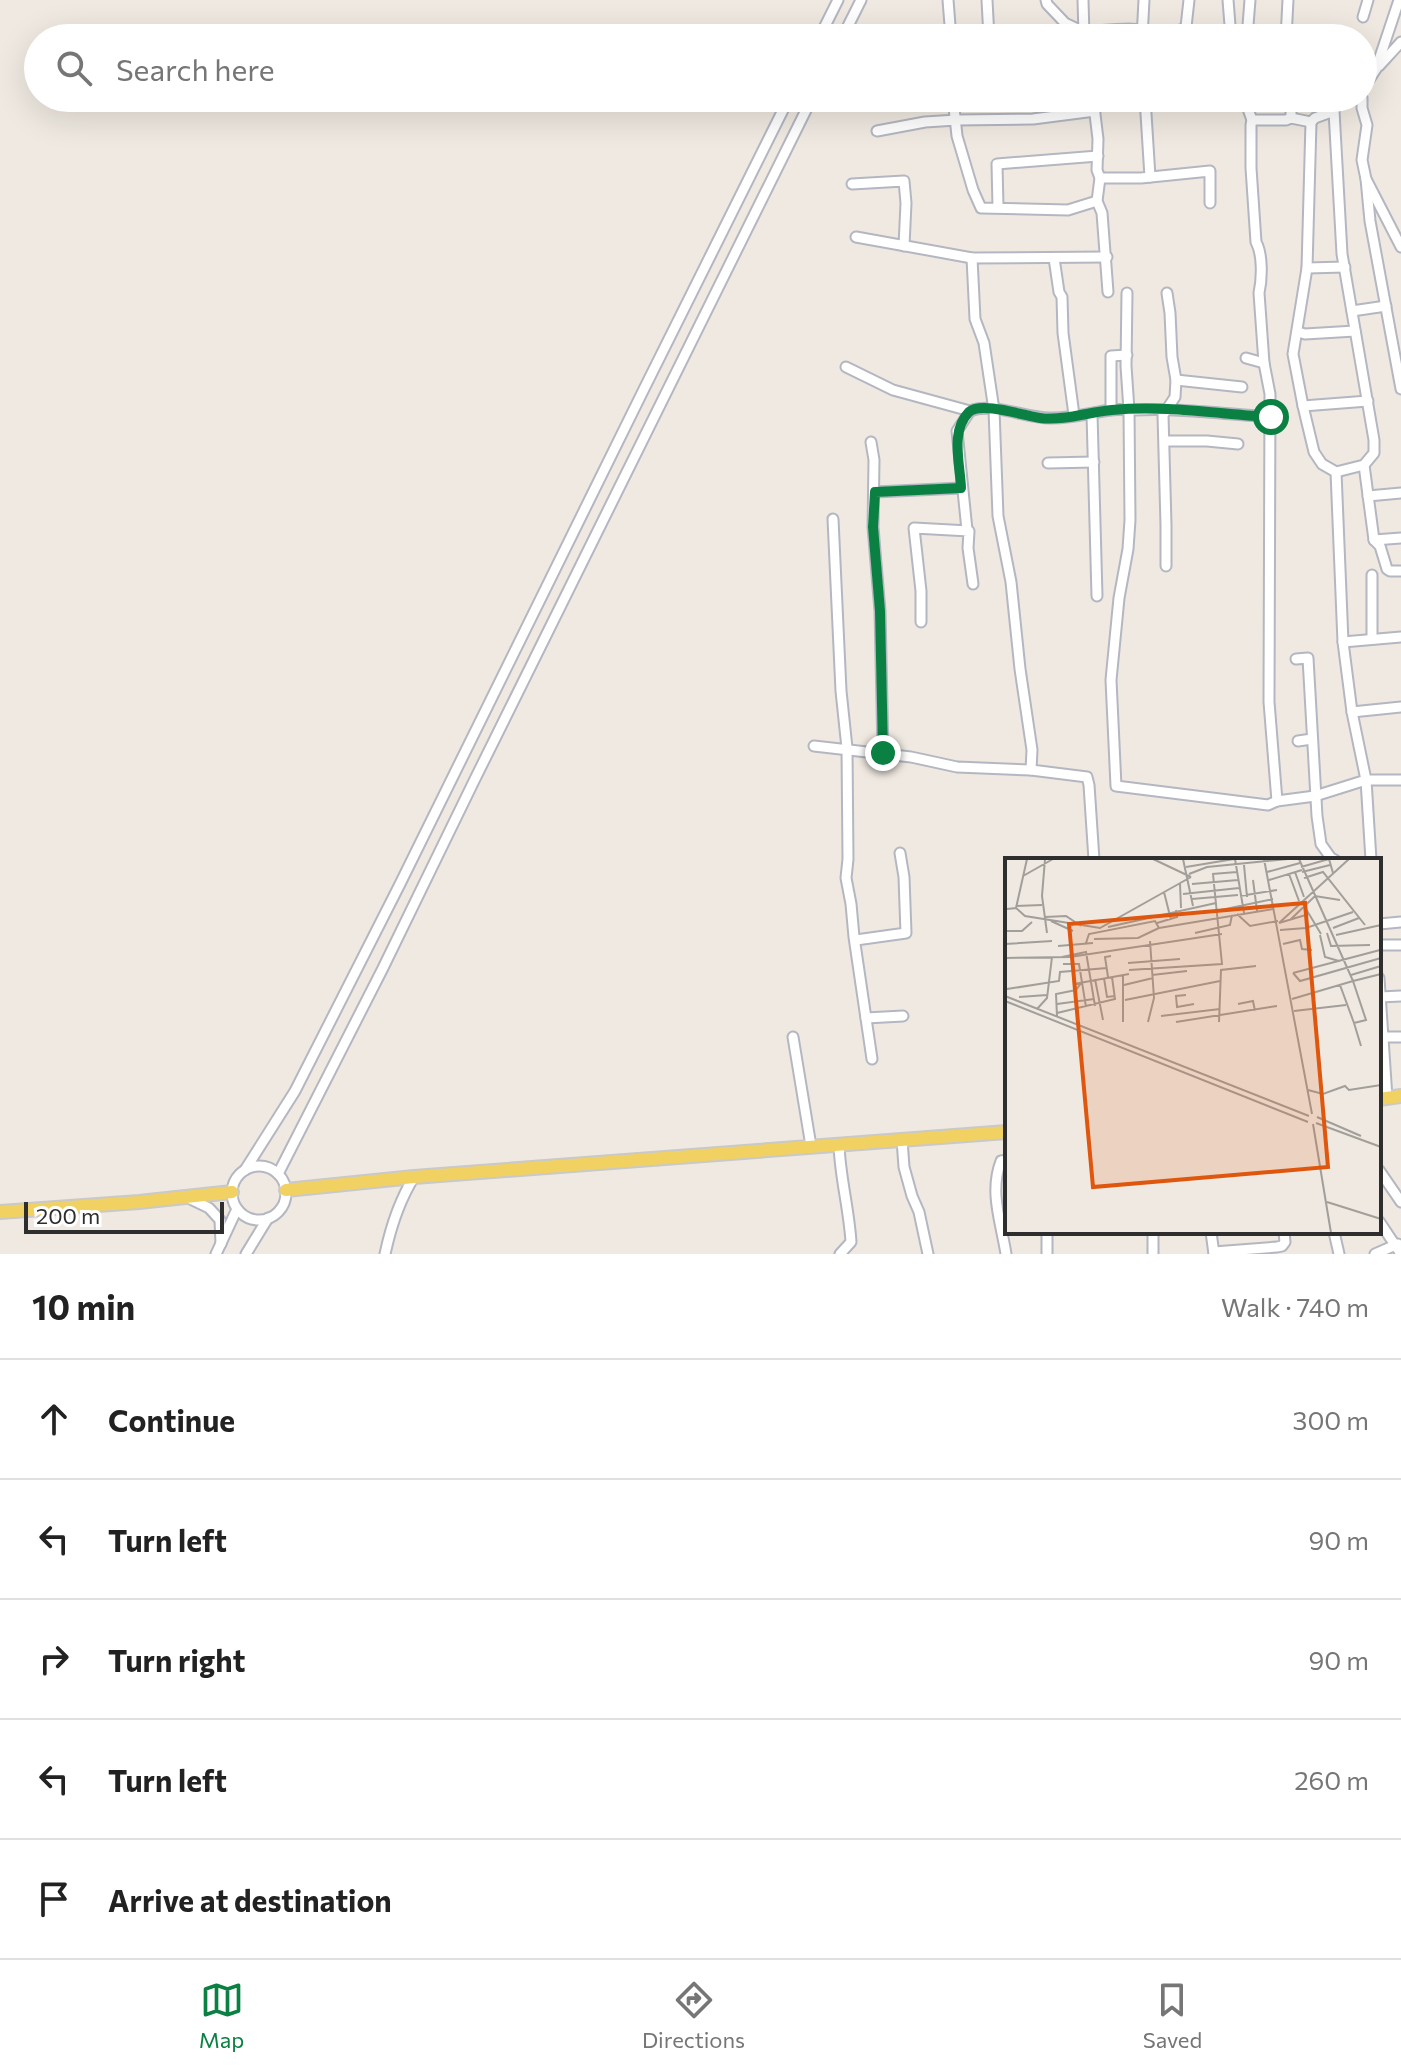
<!DOCTYPE html>
<html lang="en">
<head>
<meta charset="utf-8">
<style>
	:root { --surface:#fff; --page:#f2f2f2; --text:#222; --muted:#767676; --line:#e0e0e0; --accent:#0b8043 }
	body { margin:0; font-family:Commissioner,sans-serif; background:var(--page); color:var(--text) }
	.scale { position:absolute; left:24px; bottom:20px; width:200px; box-sizing:border-box; padding-left:8px; border:4px solid #2e2e2e; border-top:0; font-size:22px; line-height:28px; white-space:nowrap; color:#2e2e2e; -webkit-text-stroke:6px #fff; paint-order:stroke }
	.stop { position:absolute; width:24px; height:24px; margin:-18px; border:6px solid #0b8043; border-radius:50%; background:#fff }
	.stop.end { background:#0b8043; border-color:#fff; box-shadow:0 2px 8px #0008 }
	.list { margin:0; padding:0; list-style:none }
	h2 { display:flex; justify-content:space-between; align-items:center; height:104px; margin:0; padding:0 32px; font-size:34px }
	h2 small { font-size:26px; font-weight:400; color:var(--muted) }
	.list li { display:grid; grid-template-columns:52px 1fr auto; gap:24px; align-items:center; box-sizing:border-box; height:120px; padding:0 32px; border-top:2px solid var(--line) }
	.list b { display:block; font-size:30px; white-space:nowrap }
	.list em { font-size:26px; font-style:normal; color:var(--muted) }
	.icon { flex:none; width:44px; height:44px; fill:none; stroke:currentColor; stroke-width:2; stroke-linecap:round; stroke-linejoin:round }
	.map { position:relative; flex:none; width:1401px; height:1254px; overflow:hidden }
	.search { position:absolute; background:var(--surface); box-shadow:0 8px 32px #0002; left:24px; right:24px; top:24px; height:88px; display:flex; align-items:center; gap:20px; box-sizing:border-box; padding:0 28px; border-radius:44px; color:var(--muted); font-size:30px }
	.sheet { height:704px; background:var(--surface) }
	nav { display:flex; justify-content:space-around; align-items:center; box-sizing:border-box; height:112px; border-top:2px solid var(--line); background:var(--surface); font-size:22px; color:var(--muted) }
	nav a { display:grid; justify-items:center; gap:4px }
	nav .on { color:var(--accent) }
	.map>svg:first-child { display:block }
	.lines { fill:none; stroke-linecap:round; stroke-linejoin:round }
	.minor-casing { stroke:#b4b7c1; stroke-width:13 }
	.major-casing { stroke:#c9c9c9; stroke-width:16 }
	.minor { stroke:#fff; stroke-width:9 }
	.major { stroke:#f2d163; stroke-width:12 }
	.route { stroke:#0b8043; stroke-width:10 }
	.inset-road { fill:none; stroke:#a29e99; stroke-width:2 }
	.view { fill:#df570e; fill-opacity:0.15; stroke:#df570e; stroke-width:4 }
	.inset-edge { fill:none; stroke:#2e2e2e; stroke-width:4 }
</style>
</head>
<body>
<div class="map">
<svg width="1401" height="1254" viewBox="0 0 1401 1254">
	<rect width="100%" height="100%" fill="#efe9e1"/>
	<g class="lines">
		<g class="minor-casing">
			<g id="minor">
				<polyline points="948,0 951,38"/>
				<polyline points="987,0 989,38"/>
				<polyline points="1046,0 1047,4 1065,23 1084,32"/>
				<polyline points="1083,0 1084,35"/>
				<polyline points="1228,0 1231,38"/>
				<polyline points="1363,17 1368,0"/>
				<polyline points="819,38 838,0"/>
				<polyline points="842,38 861,0"/>
				<path d="M 1080,38 L 1084,32 C 1099,31 1114,29 1129,29 C 1147,29 1170,38 1186,27 L 1189,0"/>
				<polyline points="1142,38 1144,0"/>
				<polyline points="1247,38 1250,0"/>
				<polyline points="1286,38 1288,0"/>
				<polyline points="1379,66 1401,42"/>
				<polyline points="1363,89 1376,69 1399,0"/>
				<polyline points="953,98 957,136 973,190 981,208 1068,210 1097,201"/>
				<polyline points="1093,98 1098,139 1097,170 1100,178 1097,201 1102,213 1108,292"/>
				<polyline points="1145,98 1150,177"/>
				<path d="M 1248,98 L 1248,109 L 1252,120 L 1251,125 L 1251,168 L 1256,242 C 1263,255 1262,279 1259,293 L 1264,363 L 1270,394 L 1269,702 L 1277,801"/>
				<polyline points="1362,98 1362,108 1367,125 1362,160 1366,179 1401,247"/>
				<polyline points="1291,118 1291,98"/>
				<polyline points="1252,120 1286,120 1291,118 1311,122 1315,118 1334,111"/>
				<polyline points="1311,122 1307,268 1293,354 1303,406 1314,452 1322,464 1336,472 1364,465 1374,453 1374,440 1342,254 1334,111 1339,98"/>
				<polyline points="877,131 925,122 957,120 1033,119 1095,111"/>
				<polyline points="1100,178 1141,178 1210,171 1210,203"/>
				<polyline points="1366,179 1370,221 1401,389"/>
				<polyline points="852,184 904,181 906,203 904,246"/>
				<polyline points="998,207 997,164 1098,156"/>
				<polyline points="856,237 972,258 1107,257"/>
				<polyline points="972,258 975,319 984,343 994,410 998,516 1011,582 1020,669 1032,750 1031,770"/>
				<polyline points="1054,258 1059,292 1062,297 1063,333 1074,415"/>
				<polyline points="1307,268 1345,267"/>
				<polyline points="1127,293 1126,366 1129,410 1130,520 1128,549 1119,598 1111,680 1116,786 1268,805 1277,801 1315,796 1366,780 1401,780"/>
				<polyline points="1352,311 1386,306"/>
				<polyline points="1298,332 1305,334 1355,331"/>
				<polyline points="1246,358 1264,363"/>
				<path d="M 846,367 L 893,390 L 970,411 C 992,402 1026,418 1049,418 C 1069,419 1090,413 1110,410 C 1118,409 1127,410 1135,410 C 1180,408 1225,414 1271,417"/>
				<polyline points="1176,380 1242,387"/>
				<polyline points="1303,406 1368,401"/>
				<polyline points="1111,410 1111,356 1127,355"/>
				<polyline points="1092,414 1097,596"/>
				<polyline points="1165,441 1207,441 1238,444"/>
				<polyline points="871,442 874,460 873,527 880,611 883,753"/>
				<polyline points="1048,463 1094,462"/>
				<polyline points="1364,465 1374,540 1380,546 1387,569 1390,571 1401,571"/>
				<polyline points="1336,472 1343,642 1352,712 1366,780 1371,860"/>
				<polyline points="875,492 961,488"/>
				<polyline points="1368,496 1401,493"/>
				<polyline points="833,519 841,691 847,748 848,859 846,878 851,904 854,937 872,1059"/>
				<polyline points="967,530 957,431 970,411"/>
				<polyline points="1374,540 1401,538"/>
				<polyline points="1166,566 1166,525 1163,415 1175,397 1176,380 1172,357 1170,313 1167,293"/>
				<polyline points="921,622 921,591 914,528 969,531 968,548 973,584"/>
				<polyline points="1372,639 1372,575"/>
				<polyline points="1343,642 1401,637"/>
				<polyline points="1296,659 1308,658 1317,816 1321,844 1331,858 1335,860"/>
				<polyline points="1352,712 1401,707"/>
				<polyline points="1298,741 1312,739"/>
				<polyline points="814,746 911,757 957,767 1031,770 1087,777 1089,785 1094,860"/>
				<polyline points="1379,924 1401,922"/>
				<polyline points="856,940 906,933 904,877 900,853"/>
				<polyline points="1379,945 1401,945"/>
				<polyline points="1379,978 1387,1098"/>
				<polyline points="1380,997 1401,996"/>
				<polyline points="866,1018 903,1016"/>
				<polyline points="793,1037 811,1146"/>
				<polyline points="1383,1037 1401,1037"/>
				<polyline points="902,1140 904,1167 912,1196 919,1212 928,1254"/>
				<path d="M 839,1145 C 840,1177 849,1209 851,1242 L 840,1254"/>
				<circle cx="259" cy="1193" r="27"/>
				<polyline points="245,1170 295,1091 400,884 643,391 789,98"/>
				<polyline points="1379,1170 1401,1202"/>
				<polyline points="278,1174 383,968 473,783 812,98"/>
				<polyline points="186,1197 209,1208 220,1220 221,1244"/>
				<polyline points="1379,1221 1401,1254"/>
				<polyline points="1211,1232 1214,1254"/>
				<polyline points="1334,1232 1339,1254"/>
				<polyline points="1214,1252 1277,1247 1282,1246 1285,1242 1284,1232"/>
				<polyline points="216,1254 237,1209"/>
				<polyline points="246,1254 268,1218"/>
				<path d="M 385,1254 C 391,1226 399,1201 414,1177"/>
				<path d="M 1006,1254 C 1001,1222 989,1192 1001,1161 L 1007,1160"/>
				<polyline points="1047,1254 1047,1232"/>
				<polyline points="1153,1254 1153,1232"/>
				<polyline points="1375,1254 1398,1244"/>
			</g>
		</g>
		<g class="major-casing">
			<g id="major">
				<polyline points="1379,1099 1401,1096"/>
				<polyline points="286,1190 414,1177 1007,1132"/>
				<polyline points="0,1212 139,1202 232,1192"/>
			</g>
		</g>
		<use href="#minor" class="minor"/>
		<use href="#major" class="major"/>
	</g>
	<g class="lines">
		<path class="route" d="M 883,753 L 880,611 L 873,527 L 875,492 L 961,488 C 960,463 950,431 969,412 C 981,401 1025,416 1040,418 C 1064,421 1089,412 1112,410 C 1165,405 1218,414 1271,417"/>
	</g>
	<g transform="translate(1005 858)">
		<rect width="376" height="376" fill="#efe9e1"/>
		<path class="inset-road" d="M 40,1 L 37,38 L 42,75M 148,1 L 186,19M 178,1 L 188,48M 230,1 L 239,55M 259,1 L 307,256M 294,1 L 348,123 L 376,116M 239,7 L 242,39M 181,9 L 229,1M 296,9 L 324,1 L 328,15M 262,14 L 295,5M 290,14 L 299,39M 297,14 L 325,7M 184,16 L 202,9 L 283,1M 207,16 L 232,14M 284,16 L 294,43M 18,18 L 48,1M 299,20 L 318,14 L 360,67M 248,22 L 252,53M 264,22 L 297,12M 175,26 L 176,50M 187,26 L 233,22M 159,34 L 166,62M 178,36 L 234,30M 235,38 L 272,32M 0,41 L 0,89M 187,41 L 233,37M 298,46 L 316,76M 11,48 L 37,47M 11,50 L 20,58 L 95,70 L 186,19M 2,51 L 11,50 L 22,1M 211,53 L 268,41M 232,56 L 245,68 L 273,63M 40,59 L 61,58 L 76,68M 285,62 L 310,38 L 335,42M 46,63 L 68,73M 152,65 L 172,59 L 171,52M 274,65 L 344,1M 274,65 L 304,56M 103,69 L 211,45M 154,70 L 268,51M 328,70 L 354,60M 275,72 L 301,70 L 348,54M 2,73 L 17,73 L 27,64M 190,75 L 225,67 L 227,57M 322,75 L 326,88 L 365,87M 315,77 L 320,99 L 334,103M 331,77 L 376,67M 81,85 L 84,76 L 150,63 L 154,70 L 133,80 L 89,81M 0,86 L 47,83M 278,86 L 295,82 L 297,91 L 307,92M 53,88 L 88,85M 57,99 L 81,94 L 90,148M 0,100 L 65,99 L 217,76M 123,105 L 175,101M 58,106 L 74,106 L 81,149M 124,112 L 217,106 L 208,16M 288,115 L 295,123 L 376,100M 288,115 L 375,92M 118,117 L 118,164M 147,117 L 182,113M 346,117 L 376,108M 103,119 L 100,99 L 106,98M 99,120 L 102,139 L 110,138M 90,121 L 98,162M 69,126 L 124,116M 119,127 L 148,120M 335,127 L 349,165M 2,131 L 54,123 L 55,114 L 102,110M 181,137 L 171,138 L 172,149 L 189,146M 0,138 L 304,258M 14,139 L 42,137M 287,141 L 348,123 L 361,162 L 349,165 L 356,188M 120,142 L 215,123M 0,143 L 303,264M 52,146 L 89,141M 233,146 L 248,143 L 250,153M 32,151 L 42,140 L 47,99M 289,153 L 341,147M 52,155 L 110,141 L 107,119M 52,158 L 51,136 L 71,132 L 76,125M 156,158 L 215,151M 143,164 L 149,140 L 145,83M 171,164 L 272,148M 214,164 L 216,112 L 251,108M 303,232 L 318,236 L 340,228 L 344,232 L 376,227M 312,259 L 356,278M 311,265 L 376,289M 308,266 L 326,375M 322,344 L 376,361"/>
		<path class="view" d="M 300,45 L 323,309 L 88,329 L 64,66 Z"/>
		<rect width="376" height="376" class="inset-edge"/>
	</g>
</svg>
<div class="scale">200 m</div>
<div class="stop" style="left:1271px;top:417px"></div>
<div class="stop end" style="left:883px;top:753px"></div>
<div class="search"><svg class="icon" aria-label="search" viewBox="0 0 24 24"><circle cx="10" cy="10" r="6"/><path d="M15 15l6 6"/></svg>Search here</div>
</div>
<section class="sheet">
<h2>10 min<small>Walk · 740 m</small></h2>
<ul class="list">
<li><svg class="icon" aria-label="ahead" viewBox="0 0 24 24"><path d="M12 20V5M6 11l6-6 6 6"/></svg><div><b>Continue</b></div><em>300 m</em></li>
<li><svg class="icon" aria-label="left" viewBox="0 0 24 24"><path d="M17 20v-9H6M10 6l-5 5 5 5"/></svg><div><b>Turn left</b></div><em>90 m</em></li>
<li><svg class="icon" aria-label="right" viewBox="0 0 24 24"><path d="M7 20v-9h11M14 6l5 5-5 5"/></svg><div><b>Turn right</b></div><em>90 m</em></li>
<li><svg class="icon" aria-label="left" viewBox="0 0 24 24"><path d="M17 20v-9H6M10 6l-5 5 5 5"/></svg><div><b>Turn left</b></div><em>260 m</em></li>
<li><svg class="icon" aria-label="arrive" viewBox="0 0 24 24"><path d="M6 21V4h12l-3 4 3 4H6"/></svg><div><b>Arrive at destination</b></div></li>
</ul>
</section>
<nav>
<a class="on"><svg class="icon" aria-label="map" viewBox="0 0 24 24"><path d="M3 6l6-2 6 2 6-2v14l-6 2-6-2-6 2zM9 4v14M15 6v14"/></svg>Map</a>
<a><svg class="icon" aria-label="directions" viewBox="0 0 24 24"><path d="M12 3l9 9-9 9-9-9zM9 14v-3h6M13 9l2 2-2 2"/></svg>Directions</a>
<a><svg class="icon" aria-label="saved" viewBox="0 0 24 24"><path d="M7 4h10v16l-5-4-5 4z"/></svg>Saved</a>
</nav>
</body>
</html>
